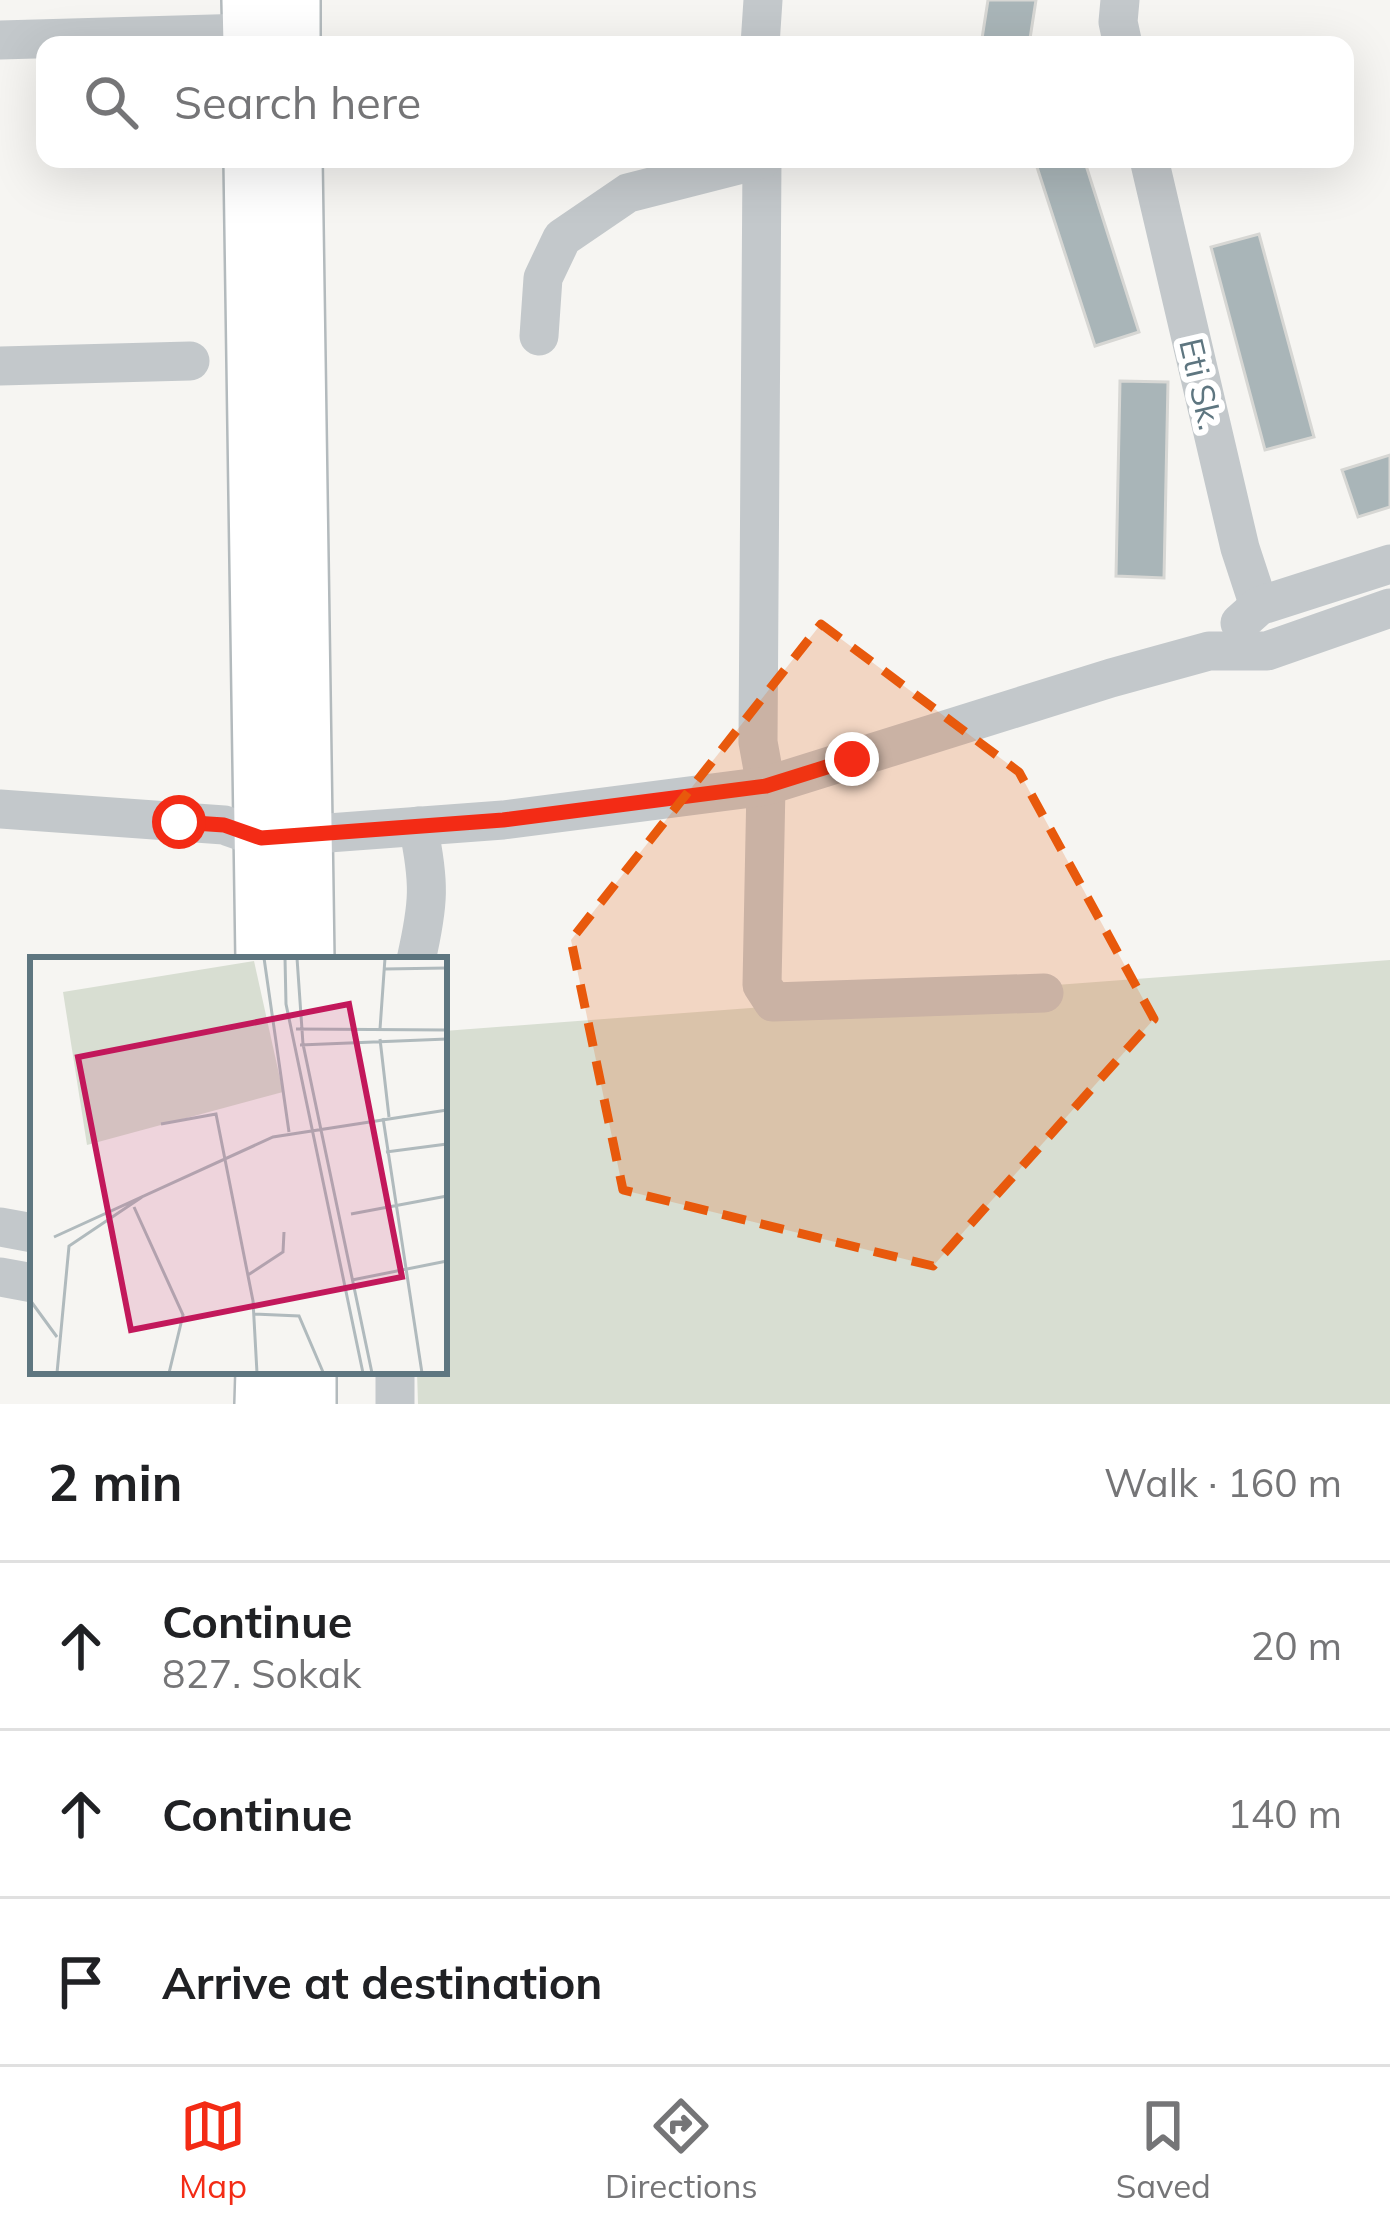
<!DOCTYPE html>
<html lang="en">
<head>
<meta charset="utf-8">
<style>
	:root { --surface:#fff; --page:#f6f6f6; --text:#202124; --muted:#757577; --line:#e0e0e0; --accent:#f32b15 }
	body { margin:0; font-family:Mulish,sans-serif; background:var(--page); color:var(--text) }
	.stop { position:absolute; width:36px; height:36px; margin:-27px; border:9px solid #f32b15; border-radius:50%; background:#fff }
	.stop.end { background:#f32b15; border-color:#fff; box-shadow:0 3px 12px #0008 }
	.list { margin:0; padding:0; list-style:none }
	h2 { display:flex; justify-content:space-between; align-items:center; height:156px; margin:0; padding:0 48px; font-size:51px }
	h2 small { font-size:39px; font-weight:400; color:var(--muted) }
	.list li { display:grid; grid-template-columns:78px 1fr auto; gap:36px; align-items:center; box-sizing:border-box; height:168px; padding:0 48px; border-top:3px solid var(--line) }
	.list b { display:block; font-size:45px; white-space:nowrap }
	.list p { margin:0; font-size:39px; white-space:nowrap; color:var(--muted) }
	.list em { font-size:39px; font-style:normal; color:var(--muted) }
	.icon { flex:none; width:66px; height:66px; fill:none; stroke:currentColor; stroke-width:2; stroke-linecap:round; stroke-linejoin:round }
	.map { position:relative; flex:none; width:1390px; height:1404px; overflow:hidden }
	.search { position:absolute; background:var(--surface); box-shadow:0 12px 48px #0002; left:36px; right:36px; top:36px; height:132px; display:flex; align-items:center; gap:30px; box-sizing:border-box; padding:0 42px; border-radius:24px; color:var(--muted); font-size:45px }
	.sheet { height:660px; background:var(--surface) }
	nav { display:flex; justify-content:space-around; align-items:center; box-sizing:border-box; height:168px; border-top:3px solid var(--line); background:var(--surface); font-size:33px; color:var(--muted) }
	nav a { display:grid; justify-items:center; gap:6px }
	nav .on { color:var(--accent) }
	.map>svg:first-child { display:block }
	.green { fill:#d8ded2 }
	.building { fill:#a9b5b8; stroke:#d7d7d4; stroke-width:3 }
	.lines { fill:none; stroke-linecap:round; stroke-linejoin:round }
	.major-casing { stroke:#b3babd; stroke-width:56 }
	.minor { stroke:#c3c8cb; stroke-width:39 }
	.major { stroke:#fff; stroke-width:51 }
	.route { stroke:#f32b15; stroke-width:15 }
	.marked { fill:#e8590c; fill-opacity:0.2; stroke:#e8590c; stroke-width:9; stroke-dasharray:24 15; stroke-linejoin:round }
	.labels { text-anchor:middle; stroke-width:12; stroke-linejoin:round; paint-order:stroke }
	.street-label { font-size:33px; fill:#5e7680; stroke:#fff }
	.inset-road { fill:none; stroke:#b0babd; stroke-width:3 }
	.view { fill:#c2185b; fill-opacity:0.15; stroke:#c2185b; stroke-width:6 }
	.inset-edge { fill:none; stroke:#5e7680; stroke-width:6 }
</style>
</head>
<body>
<div class="map">
<svg width="1390" height="1404" viewBox="0 0 1390 1404">
	<rect width="100%" height="100%" fill="#f6f5f2"/>
	<polygon class="green" points="1390,960 1390,1404 418,1404 417,1371 444,1371 444,1031"/>
	<g class="building">
		<polygon points="988,0 1036,0 1029,45 981,45"/>
		<polygon points="1042,159 1084,159 1139,332 1095,346 1035,161"/>
		<polygon points="1259,234 1314,437 1265,450 1211,247"/>
		<polygon points="1120,381 1168,382 1164,578 1116,576"/>
		<polygon points="1390,455 1390,507 1358,517 1342,470"/>
	</g>
	<g class="lines">
		<g class="major-casing">
			<g id="major">
				<polyline points="248,0 249,45"/>
				<polyline points="294,0 294,45"/>
				<polyline points="250,159 262,960"/>
				<polyline points="296,159 308,960"/>
				<polyline points="310,1371 310,1404"/>
				<polyline points="261,1404 262,1371"/>
			</g>
		</g>
		<g class="minor">
			<polyline points="1120,0 1118,22 1123,45"/>
			<polyline points="0,40 248,33"/>
			<polyline points="760,45 763,0"/>
			<polyline points="762,159 758,742 766,786 762,985 773,1002 1044,993"/>
			<polyline points="1149,159 1240,548 1259,606"/>
			<polyline points="539,336 543,278 562,238 628,193 762,159"/>
			<polyline points="0,366 190,361"/>
			<polyline points="1240,623 1259,606 1390,564"/>
			<polyline points="0,809 224,825 261,838 503,820 766,786 1111,678 1209,651 1267,651 1390,608"/>
			<path d="M 416,960 C 429,903 430,883 418,826"/>
			<polyline points="0,1227 33,1233"/>
			<polyline points="0,1277 33,1283"/>
			<polyline points="395,1404 395,1371"/>
		</g>
		<use href="#major" class="major"/>
	</g>
	<g class="lines">
		<polyline class="route" points="179,822 224,825 261,838 503,820 766,786 852,759"/>
	</g>
	<path class="marked" d="M 821,624 L 1019,772 L 1154,1019 L 933,1266 L 623,1190 L 571,940 Z"/>
	<g class="labels">
		<g class="street-label">
			<text transform="translate(1201 384) rotate(77)" y="12">Eti Sk.</text>
		</g>
	</g>
	<g transform="translate(30 957)">
		<rect width="417" height="417" fill="#f6f5f2"/>
		<path d="M 224,4 L 253,135 L 57,188 L 33,35 Z" fill="#d8ded2"/>
		<path class="inset-road" d="M 234,1 L 259,175M 255,1 L 256,47 L 333,416M 267,1 L 273,87 L 342,416M 354,12 L 417,11M 266,72 L 417,73M 350,72 L 355,1M 350,82 L 359,160M 270,88 L 417,82M 353,161 L 392,416M 131,167 L 186,157 L 223,344 L 227,416M 356,195 L 417,187M 104,250 L 153,358 L 139,416M 321,257 L 417,239M 24,280 L 243,180 L 417,153M 218,318 L 253,295 L 254,275M 322,323 L 417,304M 0,343 L 27,380M 224,357 L 269,359 L 293,415M 27,416 L 39,289 L 112,240"/>
		<path class="view" d="M 319,47 L 372,320 L 101,373 L 48,100 Z"/>
		<rect width="417" height="417" class="inset-edge"/>
	</g>
</svg>
<div class="stop" style="left:179px;top:822px"></div>
<div class="stop end" style="left:852px;top:759px"></div>
<div class="search"><svg class="icon" aria-label="search" viewBox="0 0 24 24"><circle cx="10" cy="10" r="6"/><path d="M15 15l6 6"/></svg>Search here</div>
</div>
<section class="sheet">
<h2>2 min<small>Walk · 160 m</small></h2>
<ul class="list">
<li><svg class="icon" aria-label="ahead" viewBox="0 0 24 24"><path d="M12 20V5M6 11l6-6 6 6"/></svg><div><b>Continue</b><p>827. Sokak</p></div><em>20 m</em></li>
<li><svg class="icon" aria-label="ahead" viewBox="0 0 24 24"><path d="M12 20V5M6 11l6-6 6 6"/></svg><div><b>Continue</b></div><em>140 m</em></li>
<li><svg class="icon" aria-label="arrive" viewBox="0 0 24 24"><path d="M6 21V4h12l-3 4 3 4H6"/></svg><div><b>Arrive at destination</b></div></li>
</ul>
</section>
<nav>
<a class="on"><svg class="icon" aria-label="map" viewBox="0 0 24 24"><path d="M3 6l6-2 6 2 6-2v14l-6 2-6-2-6 2zM9 4v14M15 6v14"/></svg>Map</a>
<a><svg class="icon" aria-label="directions" viewBox="0 0 24 24"><path d="M12 3l9 9-9 9-9-9zM9 14v-3h6M13 9l2 2-2 2"/></svg>Directions</a>
<a><svg class="icon" aria-label="saved" viewBox="0 0 24 24"><path d="M7 4h10v16l-5-4-5 4z"/></svg>Saved</a>
</nav>
</body>
</html>
